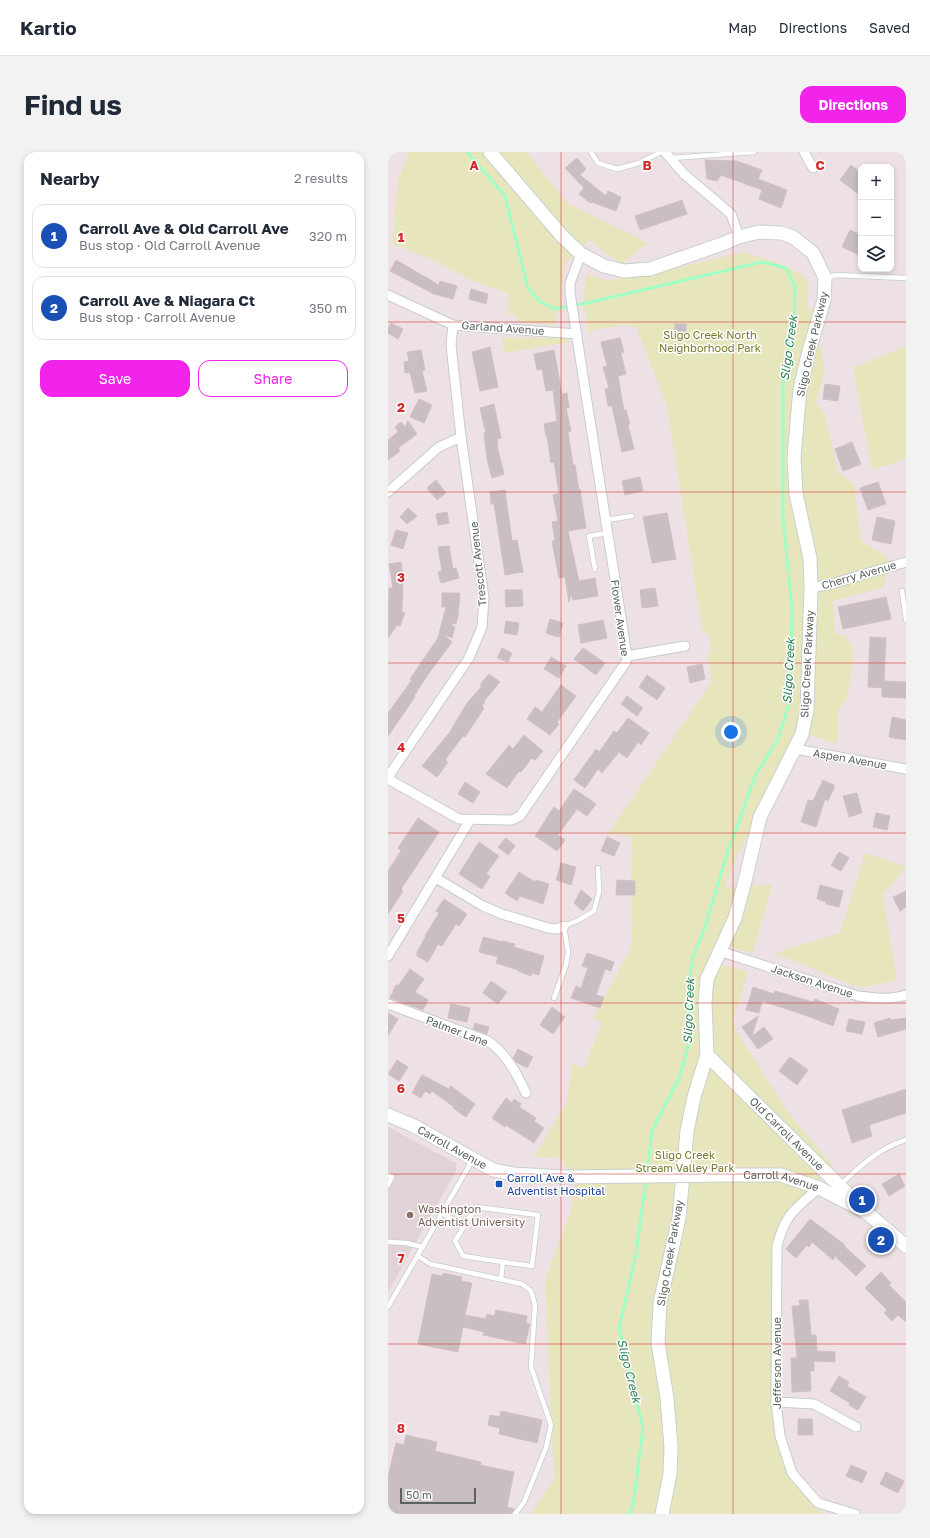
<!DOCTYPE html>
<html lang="en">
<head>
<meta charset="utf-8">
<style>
	:root { --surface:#fff; --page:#f2f2f3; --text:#1f2937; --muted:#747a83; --line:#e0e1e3; --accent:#f223ea }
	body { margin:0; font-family:"Golos Text",sans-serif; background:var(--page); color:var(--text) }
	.controls { position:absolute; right:12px; top:12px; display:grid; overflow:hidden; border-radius:8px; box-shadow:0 2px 6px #0003 }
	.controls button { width:36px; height:36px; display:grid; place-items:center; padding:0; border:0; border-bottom:1px solid var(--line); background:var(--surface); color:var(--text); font:20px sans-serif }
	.scale { position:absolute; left:12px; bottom:10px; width:76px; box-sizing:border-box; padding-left:4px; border:2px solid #5a635f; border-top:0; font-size:11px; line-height:14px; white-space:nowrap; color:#5a635f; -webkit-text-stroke:3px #fff; paint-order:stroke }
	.you { position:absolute; left:343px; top:580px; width:14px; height:14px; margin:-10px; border:3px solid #fff; border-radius:50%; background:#1a73e8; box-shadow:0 0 0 6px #1a73e833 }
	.badge { display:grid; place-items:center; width:26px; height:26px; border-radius:50%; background:var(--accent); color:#fff; font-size:13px; font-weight:700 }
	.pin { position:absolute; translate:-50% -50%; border:2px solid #fff; box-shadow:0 1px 4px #0006 }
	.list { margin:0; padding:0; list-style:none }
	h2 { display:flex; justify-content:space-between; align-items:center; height:52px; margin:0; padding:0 16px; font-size:17px }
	h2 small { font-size:13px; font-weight:400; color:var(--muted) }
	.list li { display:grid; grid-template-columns:26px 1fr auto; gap:12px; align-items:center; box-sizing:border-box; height:64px; margin:0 8px 8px; padding:0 8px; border:1px solid var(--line); border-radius:12px }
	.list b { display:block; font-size:15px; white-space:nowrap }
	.list p { margin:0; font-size:13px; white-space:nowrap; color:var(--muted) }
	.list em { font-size:13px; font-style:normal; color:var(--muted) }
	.actions { display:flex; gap:8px; padding:12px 16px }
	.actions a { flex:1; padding:9px 0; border:1px solid var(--accent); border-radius:12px; text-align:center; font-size:14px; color:var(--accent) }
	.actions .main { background:var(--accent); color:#fff }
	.icon { flex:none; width:22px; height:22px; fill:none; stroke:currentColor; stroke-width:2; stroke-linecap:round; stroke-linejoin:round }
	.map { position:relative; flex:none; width:518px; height:1362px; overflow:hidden; border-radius:12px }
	header { display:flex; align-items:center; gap:24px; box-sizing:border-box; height:56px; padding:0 20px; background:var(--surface); border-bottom:1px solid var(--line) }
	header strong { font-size:19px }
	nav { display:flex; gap:22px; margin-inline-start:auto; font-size:14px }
	.intro { display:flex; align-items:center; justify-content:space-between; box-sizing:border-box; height:96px; padding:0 24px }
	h1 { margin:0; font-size:28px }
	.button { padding:10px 18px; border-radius:12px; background:var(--accent); color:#fff; font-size:14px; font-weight:700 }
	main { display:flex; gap:24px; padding:0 24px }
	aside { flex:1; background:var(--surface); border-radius:12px; box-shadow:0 2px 6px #0003 }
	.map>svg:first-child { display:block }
	.education { fill:#e0d2d6 }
	.green { fill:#e7e5bc }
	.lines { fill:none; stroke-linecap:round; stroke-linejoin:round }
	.stream { stroke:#a0ffc6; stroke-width:3 }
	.building { fill:#c9bec1; stroke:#d3bfc6 }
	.lane-casing { stroke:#c5cdca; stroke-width:6 }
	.street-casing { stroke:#c5cdca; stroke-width:11 }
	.secondary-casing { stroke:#c7d1cd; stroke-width:15 }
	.lane { stroke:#fff; stroke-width:4.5 }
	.street { stroke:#fff; stroke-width:9 }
	.secondary { stroke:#fff; stroke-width:13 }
	.secondary-bridge-casing { stroke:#c7d1cd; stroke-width:15; stroke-linecap:butt }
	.secondary-bridge { stroke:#fff; stroke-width:13 }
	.grid { fill:none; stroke:#d62828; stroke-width:1; stroke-opacity:0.55 }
	.transit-dot { fill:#1a4fb4; stroke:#fff; stroke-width:1.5 }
	.education-dot { fill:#8d6e63; stroke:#fff; stroke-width:1.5 }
	.labels { text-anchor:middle; stroke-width:3; stroke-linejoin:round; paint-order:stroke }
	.street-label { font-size:11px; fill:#5a635f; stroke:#fff }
	.park-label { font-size:11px; fill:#78792c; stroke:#fff }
	.transit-label { font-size:11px; fill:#164399; stroke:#fff; text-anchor:start }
	.education-label { font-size:11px; fill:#785e54; stroke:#fff; text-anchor:start }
	.water-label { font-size:12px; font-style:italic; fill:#2b7f53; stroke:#fff }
	.grid-label { font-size:13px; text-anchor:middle; font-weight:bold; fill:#d62828; stroke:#fff; stroke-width:3; stroke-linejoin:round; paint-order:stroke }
</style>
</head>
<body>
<header>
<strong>Kartio</strong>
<nav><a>Map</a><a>Directions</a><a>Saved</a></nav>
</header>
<div class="intro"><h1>Find us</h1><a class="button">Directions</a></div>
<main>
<aside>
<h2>Nearby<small>2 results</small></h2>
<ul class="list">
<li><span class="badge" style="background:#1a4fb4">1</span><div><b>Carroll Ave &amp; Old Carroll Ave</b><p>Bus stop · Old Carroll Avenue</p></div><em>320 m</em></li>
<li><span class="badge" style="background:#1a4fb4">2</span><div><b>Carroll Ave &amp; Niagara Ct</b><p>Bus stop · Carroll Avenue</p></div><em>350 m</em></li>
</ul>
<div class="actions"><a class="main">Save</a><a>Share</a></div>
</aside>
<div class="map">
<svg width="518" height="1362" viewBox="0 0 518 1362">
	<rect width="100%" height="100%" fill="#eee1e5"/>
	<polygon class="education" points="0,975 68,1011 68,1019 0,1140"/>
	<g class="green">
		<polygon points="19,0 139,0 179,51 260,91 233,112 201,88 177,112 173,138 174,154 172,159 169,161 168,173 130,170 129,163 121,163 120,141 85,129 47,109 4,92 10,29 20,3"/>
		<path d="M 356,100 C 369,104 415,117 420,130 C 422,136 419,152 419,159 L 426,155 L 437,219 L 428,251 L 437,263 L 449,319 L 466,333 L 473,389 L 500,405 L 496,435 L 445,449 L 447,482 L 458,484 L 466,499 L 460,544 L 450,560 L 450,592 L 422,583 L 412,581 L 346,710 L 337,736 L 385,732 L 364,802 L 338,793 L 333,812 L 360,820 L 346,864 L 346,872 L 349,880 L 400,960 L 445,1014 L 397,1064 L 389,1091 L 387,1279 L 405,1325 L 435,1360 L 434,1362 L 143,1362 L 166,1327 L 157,1129 L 184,1055 L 184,1039 L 188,1039 L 174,1006 L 146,1005 L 179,949 L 184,912 L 196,916 L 214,871 L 205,867 L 244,793 L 243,732 L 244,684 L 220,682 L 324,529 L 319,502 L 323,501 L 320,481 L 315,481 L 279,255 L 249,176 L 240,173 L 209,177 L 205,179 L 201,183 L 197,159 L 195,158 L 198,121 L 217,129 L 263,122 Z"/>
		<polygon points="114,186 177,186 182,190 116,201"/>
		<polygon points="518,194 518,307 484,318 465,216"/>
		<polygon points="477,701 518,715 495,742 509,828 472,836 387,801 452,781"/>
	</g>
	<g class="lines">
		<g class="stream">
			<polyline points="79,0 117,44 140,136 151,149 167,157 199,151 374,110 398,116 407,135 406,172 395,231 395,368 404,456 402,549 390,587 367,624 337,708 317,775 305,805 300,837 302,887 292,924 264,979 259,1020"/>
			<polyline points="241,1362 245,1354 255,1276 231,1176 248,1102 258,1027"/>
		</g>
	</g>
	<g class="building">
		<polygon points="189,6 198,17 192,23 218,44 220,39 233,45 228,59 204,50 202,51 191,42 196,36 177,16"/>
		<polygon points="317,8 349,9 374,18 370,27 399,38 393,56 371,47 374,38 333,23 329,29 319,27"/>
		<polygon points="463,13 473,21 473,44 452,28"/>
		<polygon points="294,48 299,62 252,78 247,64"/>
		<polygon points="462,78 473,83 473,104 454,95"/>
		<polygon points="8,108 51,133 52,129 69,134 65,147 46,142 2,119"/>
		<polygon points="83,137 100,142 98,152 81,147"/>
		<polygon points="3,171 15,177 10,187 0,181 0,176"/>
		<rect x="287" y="172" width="11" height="13"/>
		<polygon points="232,186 236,200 233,201 238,222 230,224 236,259 238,258 242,272 240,273 246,297 234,300 224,254 220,254 217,237 221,236 215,215 219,214 213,190"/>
		<polygon points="102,195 110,235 92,239 84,200"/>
		<polygon points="33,198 37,218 34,219 39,239 27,241 22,220 17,221 16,210 21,209 19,200"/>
		<polygon points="166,198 174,242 179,241 181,256 178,256 183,279 180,280 185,313 187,313 191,338 192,337 198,376 180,379 191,429 207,426 210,444 185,448 183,441 181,450 177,425 171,426 164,389 167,389 164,370 170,369 165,343 171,341 166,310 163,311 159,284 158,284 156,272 169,269 165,238 158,239 154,217 149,218 146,202"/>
		<polygon points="437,232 452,234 450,249 435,247"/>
		<polygon points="31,247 44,253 36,271 22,265"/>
		<polygon points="106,252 113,286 109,287 110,298 116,322 104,326 99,307 96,281 98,281 92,256"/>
		<polygon points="20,269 29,282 10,296 12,299 0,308 0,288 10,280 7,275 13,270 17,275"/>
		<polygon points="464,290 473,312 455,319 447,297"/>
		<polygon points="252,325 255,339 237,343 234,329"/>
		<polygon points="48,328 58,341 49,348 39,336"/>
		<polygon points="490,330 498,352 480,358 472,336"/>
		<polygon points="117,338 124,389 129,388 135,420 117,423 106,352 103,352 102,340"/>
		<polygon points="20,356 29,364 19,372 12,365"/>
		<polygon points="59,360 61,371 50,373 48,362"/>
		<polygon points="279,361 288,407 264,411 255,365"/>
		<polygon points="489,365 507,369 503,392 484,388"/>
		<polygon points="8,378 20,381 15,397 3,393"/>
		<polygon points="61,394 65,417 68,416 71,426 53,431 50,420 54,419 50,395"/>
		<polygon points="13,410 15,426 14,460 17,461 12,474 9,473 0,486 1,436 5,436 1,412"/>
		<polygon points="267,436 270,454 254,456 252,438"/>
		<polygon points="117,438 134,438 135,454 118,455"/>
		<polygon points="54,441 72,441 70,464 68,472 64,471 64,473 67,475 64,486 55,482 64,490 41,521 26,544 27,545 0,584 0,561 24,528 22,527 50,486 58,455 54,455"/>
		<polygon points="498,445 503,467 455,477 450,455"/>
		<polygon points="162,467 175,471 171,485 158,481"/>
		<polygon points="215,468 219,486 193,491 190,473"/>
		<polygon points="118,469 131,471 129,483 116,481"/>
		<polygon points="482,485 498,486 496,529 518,530 518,546 494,545 494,536 480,535"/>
		<polygon points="114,496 124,501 120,510 109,506"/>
		<polygon points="195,496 217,511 208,523 186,507"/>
		<polygon points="163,505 178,514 171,526 156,517"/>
		<polygon points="314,512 317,527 302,531 299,515"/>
		<polygon points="101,522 112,530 96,549 97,550 94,554 96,556 77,585 75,584 57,608 60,610 49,625 34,614 62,580 79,551 94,534 92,533"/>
		<polygon points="259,523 277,536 269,548 251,535"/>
		<polygon points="173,533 188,544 169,570 171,572 162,583 139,567 147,555 154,560"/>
		<polygon points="239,544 255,556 249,564 233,552"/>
		<polygon points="504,565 518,568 518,588 501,585"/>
		<polygon points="240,566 261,581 253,593 250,590 239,606 231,600 214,621 210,617 197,636 186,628 208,597 211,600 226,579 229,581"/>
		<polygon points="136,583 155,599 147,608 144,606 133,620 131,619 119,636 98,622 121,593 125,597"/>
		<polygon points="435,628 446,633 446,636 440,649 437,647 428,675 413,670 420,648 425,649"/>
		<polygon points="77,630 92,640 85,651 70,642"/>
		<polygon points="186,637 208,652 199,664 189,657 170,683 177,688 169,699 147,684 166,655 171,659"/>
		<polygon points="469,641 474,661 461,665 455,644"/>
		<polygon points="488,661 502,664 499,678 485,675"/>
		<polygon points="30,666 51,680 13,737 15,739 0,762 0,719 13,699 10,696"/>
		<polygon points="219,685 232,691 226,704 213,699"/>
		<polygon points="118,686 127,694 120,703 110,695"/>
		<polygon points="91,690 111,704 98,722 102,724 94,737 71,722"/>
		<polygon points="451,700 461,706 453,719 443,713"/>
		<polygon points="173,711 188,715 183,733 168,728"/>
		<polygon points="131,720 147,730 148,728 161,732 155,752 132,744 129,749 117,741"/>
		<polygon points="229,728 247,729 247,743 228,743"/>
		<polygon points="432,733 455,739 451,755 438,752 438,750 429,747"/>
		<polygon points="193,738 204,747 195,759 186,751"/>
		<polygon points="518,739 518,755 512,759 505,745"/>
		<polygon points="56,747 79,762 71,774 68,772 54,794 50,792 40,810 29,804 29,800 38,784 37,784 51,761 48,759"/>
		<polygon points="95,785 115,790 115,789 127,792 126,795 156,804 151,823 144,821 143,824 130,819 130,818 108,811 110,805 91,800"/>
		<polygon points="199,801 226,810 223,819 217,817 208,843 216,845 212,856 183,846 188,834 193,836 200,816 194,814"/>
		<polygon points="22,817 36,827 27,840 40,848 35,858 2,846 8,833 10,834"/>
		<polygon points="103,829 119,840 110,852 95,841"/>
		<polygon points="365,835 386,842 387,839 425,850 427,847 451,857 445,874 414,862 374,849 371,861 358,858"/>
		<polygon points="63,852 82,856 79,870 60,866"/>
		<polygon points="164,855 177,865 165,882 152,873"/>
		<polygon points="0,861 10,867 0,884"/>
		<polygon points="370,864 364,884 376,875 385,887 370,897 354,875"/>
		<polygon points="502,866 503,868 518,866 518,877 490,885 486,871"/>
		<polygon points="461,867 477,870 474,882 458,879"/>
		<polygon points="87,871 101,875 99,882 85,877"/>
		<polygon points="130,897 145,905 139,916 128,910 125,906"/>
		<polygon points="402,905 420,918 409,933 391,919"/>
		<polygon points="9,908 20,915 11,929 0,922"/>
		<polygon points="34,923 61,937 63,934 87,952 78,965 65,956 66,955 44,939 42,942 37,939 33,946 24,941"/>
		<polygon points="518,937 518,961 481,973 484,984 464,991 454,958"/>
		<polygon points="118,946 124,951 126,947 133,952 131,955 148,966 146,969 156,976 146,991 118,973 117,975 104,966"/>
		<polygon points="511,1022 517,1034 501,1044 494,1032"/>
		<polygon points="422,1067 457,1093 456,1094 478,1114 468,1124 447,1104 445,1108 424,1090 421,1095 419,1093 408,1106 398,1097"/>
		<polygon points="493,1120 503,1131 501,1133 518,1150 518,1170 510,1163 504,1169 496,1161 499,1158 477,1136"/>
		<polygon points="55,1121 74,1125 73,1129 84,1131 77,1163 98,1167 99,1162 106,1164 108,1158 139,1164 138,1171 142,1172 137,1192 95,1183 96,1180 75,1175 70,1200 30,1192 44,1122 54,1124"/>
		<polygon points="411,1148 420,1148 423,1183 428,1183 429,1199 447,1200 447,1210 426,1209 426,1219 422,1219 423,1239 404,1240 403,1206 409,1206 404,1154 412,1154"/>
		<polygon points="451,1224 461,1230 459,1234 478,1245 470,1258 461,1253 462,1251 442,1239"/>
		<polygon points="113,1259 154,1268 149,1291 111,1282 112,1276 100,1273 102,1263 112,1265"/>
		<polygon points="410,1267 424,1267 425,1283 410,1283"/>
		<polygon points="18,1283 49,1290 47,1299 93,1310 92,1313 126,1320 119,1355 126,1357 123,1362 0,1362 0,1325 8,1291 16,1293"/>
		<polygon points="463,1313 479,1320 474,1331 458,1324"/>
		<polygon points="498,1320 516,1329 510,1341 492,1332"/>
	</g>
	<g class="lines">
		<g class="lane-casing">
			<g id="lane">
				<polyline points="203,0 210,11 229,17 251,11 273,0"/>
				<polyline points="283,6 366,0"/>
				<polyline points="438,126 448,123 518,126"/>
				<polyline points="218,368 244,364"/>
				<polyline points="207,417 201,384 220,381"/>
				<polyline points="514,439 518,468"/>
				<polyline points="166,846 178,813 180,800 176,774 191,768 206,759 211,740 210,716"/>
				<polyline points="0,1023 4,1025 0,1033"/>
				<path d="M 453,1032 C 473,1014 491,996 518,988"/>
				<polyline points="54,1061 76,1074"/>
				<polyline points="0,1090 18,1091 35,1095"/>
				<polyline points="30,1104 42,1112 134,1132 143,1139 147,1153 143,1215 163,1273 158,1296 136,1350 127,1362"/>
				<polyline points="113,1127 115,1110 144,1114 150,1063 88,1055 67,1089 75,1104 115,1110"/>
				<polyline points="0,1155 85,1007"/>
			</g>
		</g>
		<g class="street-casing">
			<g id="street">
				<polyline points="277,0 296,22 343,62 351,85"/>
				<polyline points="416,0 425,16"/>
				<polyline points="0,143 65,173 189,182"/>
				<polyline points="0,340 51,295 73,285"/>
				<polyline points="423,436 443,432 518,410"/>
				<polyline points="239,504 297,494"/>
				<polyline points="407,597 518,617"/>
				<polyline points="0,625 81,506 94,475 96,446 73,285 63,193 65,173"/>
				<polyline points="0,627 71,667 124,668 132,664 238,510 239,504 182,141 182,131 193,102"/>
				<polyline points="48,726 95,754 114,762 160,776 169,777 176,774"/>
				<path d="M 331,799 L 470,844 C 486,846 502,848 518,843"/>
				<polyline points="0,804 82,668"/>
				<path d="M 0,852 L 100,889 C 118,901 129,922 138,941"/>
				<path d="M 431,1036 C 407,1057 397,1062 389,1094 L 388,1250 L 392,1284 L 404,1321 L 430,1351 L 467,1362"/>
				<polyline points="388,1250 426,1252 468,1275"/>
			</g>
		</g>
		<g class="secondary-casing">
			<g id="secondary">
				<polyline points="102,0 174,84 193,102 216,114 236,119 262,117 334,92 351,85 371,80 393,81 405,85 425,101 437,126 436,148 421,199 412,237 406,305 408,342 422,406 423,436 419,558 414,582 372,665 357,729 347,766 319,827 317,850 319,903 306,945 299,979 291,1066 272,1151 270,1191 279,1246 283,1295 282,1322 274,1362"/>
				<path id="s1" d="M 319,903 L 478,1060"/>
				<path id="s2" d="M 0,963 L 26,974 L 105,1018 L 125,1022 L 176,1025"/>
				<path id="s3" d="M 338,1023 L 393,1023 L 431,1036 L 478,1060 L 518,1094"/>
			</g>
		</g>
		<use href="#lane" class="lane"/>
		<use href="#street" class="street"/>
		<use href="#secondary" class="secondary"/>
		<g class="secondary-bridge-casing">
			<polyline id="secondary-bridge" points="176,1025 338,1023"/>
		</g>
		<use href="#secondary-bridge" class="secondary-bridge"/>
	</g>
	<path class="grid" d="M 173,0 L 173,1362M 345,0 L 345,1362M 0,170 L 518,170M 0,340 L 518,340M 0,511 L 518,511M 0,681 L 518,681M 0,851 L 518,851M 0,1022 L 518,1022M 0,1192 L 518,1192"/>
	<rect class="transit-dot" x="107" y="1028" width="8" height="8" rx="2"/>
	<circle class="education-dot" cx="22" cy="1063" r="4"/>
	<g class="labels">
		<g class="street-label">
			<text transform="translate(115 176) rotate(4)" y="4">Garland Avenue</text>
			<text transform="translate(424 192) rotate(-77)" y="4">Sligo Creek Parkway</text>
			<text transform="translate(90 412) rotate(-96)" y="4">Trescott Avenue</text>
			<text transform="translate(471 423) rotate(-16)" y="4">Cherry Avenue</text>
			<text transform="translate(232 466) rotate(82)" y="4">Flower Avenue</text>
			<text transform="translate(419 512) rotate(-87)" y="4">Sligo Creek Parkway</text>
			<text transform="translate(462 607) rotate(10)" y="4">Aspen Avenue</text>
			<text transform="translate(424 829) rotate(18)" y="4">Jackson Avenue</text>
			<text transform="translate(69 879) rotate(21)" y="4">Palmer Lane</text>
			<text dy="4" stroke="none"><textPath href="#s1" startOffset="112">Old Carroll Avenue</textPath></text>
			<text dy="4" stroke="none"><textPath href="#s2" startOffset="72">Carroll Avenue</textPath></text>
			<text dy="4" stroke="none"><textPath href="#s3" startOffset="56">Carroll Avenue</textPath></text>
			<text transform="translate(282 1101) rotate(-80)" y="4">Sligo Creek Parkway</text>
			<text transform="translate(389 1211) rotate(-90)" y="4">Jefferson Avenue</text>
		</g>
		<g class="park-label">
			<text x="322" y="187">Sligo Creek North<tspan x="322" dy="13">Neighborhood Park</tspan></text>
			<text x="297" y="1007">Sligo Creek<tspan x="297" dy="13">Stream Valley Park</tspan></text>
		</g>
		<g class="transit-label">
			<text x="119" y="1030">Carroll Ave &amp;<tspan x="119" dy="13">Adventist Hospital</tspan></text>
		</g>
		<g class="education-label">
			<text x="30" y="1061">Washington<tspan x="30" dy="13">Adventist University</tspan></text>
		</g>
		<g class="water-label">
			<text transform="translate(401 196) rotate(-82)" y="4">Sligo Creek</text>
			<text transform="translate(401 519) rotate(-87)" y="4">Sligo Creek</text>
			<text transform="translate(301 859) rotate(-88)" y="4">Sligo Creek</text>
			<text transform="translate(241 1219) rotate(76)" y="4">Sligo Creek</text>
		</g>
	</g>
	<g class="grid-label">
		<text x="86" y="18">A</text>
		<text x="259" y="18">B</text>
		<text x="432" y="18">C</text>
		<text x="13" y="90">1</text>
		<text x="13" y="260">2</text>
		<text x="13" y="430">3</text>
		<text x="13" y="600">4</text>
		<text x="13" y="771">5</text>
		<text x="13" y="941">6</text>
		<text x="13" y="1111">7</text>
		<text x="13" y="1281">8</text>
	</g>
</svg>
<div class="controls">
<button>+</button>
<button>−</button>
<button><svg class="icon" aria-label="layers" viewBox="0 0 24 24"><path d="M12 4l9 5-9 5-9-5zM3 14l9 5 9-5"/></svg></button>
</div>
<div class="scale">50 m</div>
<div class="you"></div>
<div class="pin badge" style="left:474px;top:1048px;background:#1a4fb4">1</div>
<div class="pin badge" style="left:493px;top:1088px;background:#1a4fb4">2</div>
</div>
</main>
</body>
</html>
